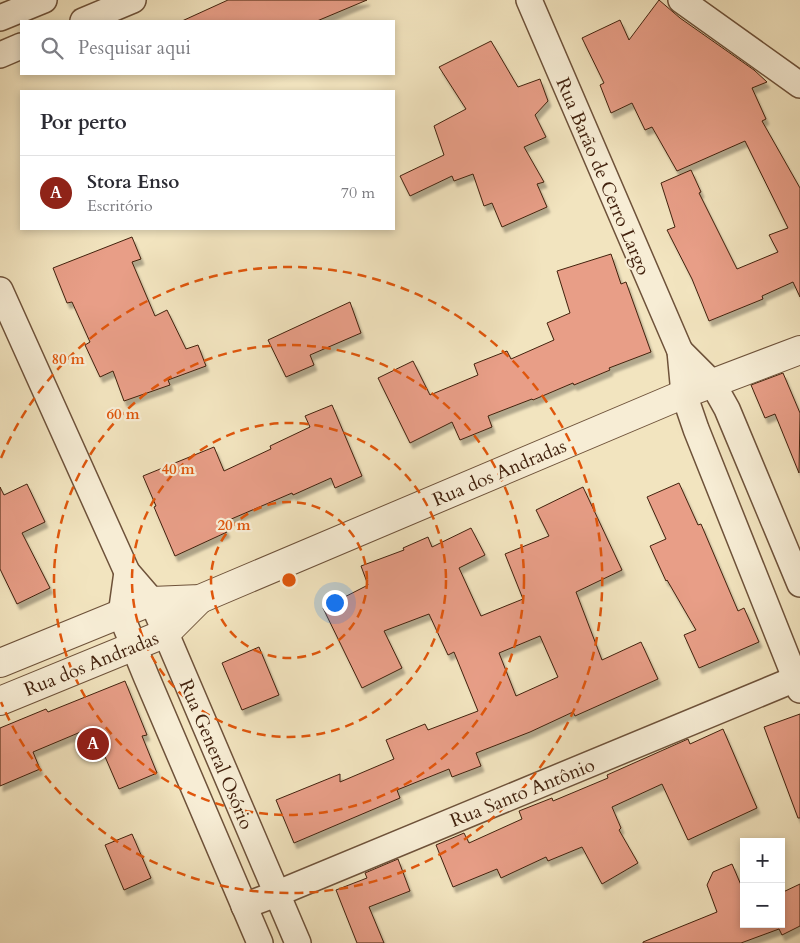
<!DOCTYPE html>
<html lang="pt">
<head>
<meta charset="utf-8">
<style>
	:root { --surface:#fff; --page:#f7f7f7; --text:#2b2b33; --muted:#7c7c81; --line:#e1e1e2; --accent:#8f2418 }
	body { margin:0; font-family:Cardo,serif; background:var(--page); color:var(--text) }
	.controls { position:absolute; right:15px; bottom:15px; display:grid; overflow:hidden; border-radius:0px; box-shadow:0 2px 8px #0003 }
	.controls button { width:45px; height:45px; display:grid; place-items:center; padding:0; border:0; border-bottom:1px solid var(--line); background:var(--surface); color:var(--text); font:25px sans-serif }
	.you { position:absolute; left:334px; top:602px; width:18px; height:18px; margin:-12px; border:4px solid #fff; border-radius:50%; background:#1a73e8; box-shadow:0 0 0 8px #1a73e833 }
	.badge { display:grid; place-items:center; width:32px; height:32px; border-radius:50%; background:var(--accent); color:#fff; font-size:16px; font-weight:700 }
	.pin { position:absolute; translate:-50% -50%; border:2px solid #fff; box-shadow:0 1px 5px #0006 }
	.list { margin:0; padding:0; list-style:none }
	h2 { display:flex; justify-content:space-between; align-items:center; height:65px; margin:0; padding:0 20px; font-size:21px }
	h2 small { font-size:16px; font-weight:400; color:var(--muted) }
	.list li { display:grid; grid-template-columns:32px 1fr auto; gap:15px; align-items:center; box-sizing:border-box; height:75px; padding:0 20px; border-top:1px solid var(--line) }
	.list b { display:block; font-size:19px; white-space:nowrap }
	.list p { margin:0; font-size:16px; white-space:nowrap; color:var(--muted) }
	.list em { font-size:16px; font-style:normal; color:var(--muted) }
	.icon { flex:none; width:28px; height:28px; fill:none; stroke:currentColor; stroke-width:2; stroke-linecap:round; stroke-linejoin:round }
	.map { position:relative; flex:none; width:800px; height:943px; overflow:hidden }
	.search { position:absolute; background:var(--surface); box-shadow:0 2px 8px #0003; left:20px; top:20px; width:375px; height:55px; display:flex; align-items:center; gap:12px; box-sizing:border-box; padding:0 18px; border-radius:0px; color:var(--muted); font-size:19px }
	.panel { position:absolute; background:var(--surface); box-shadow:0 2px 8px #0003; left:20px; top:90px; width:375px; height:140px; border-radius:0px }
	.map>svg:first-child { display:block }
	.building { fill:#e89e87; stroke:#42220e; fill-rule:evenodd; filter:url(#shadow) }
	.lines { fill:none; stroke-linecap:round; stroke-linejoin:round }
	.minor-casing { stroke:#6e523a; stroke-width:28 }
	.tertiary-casing { stroke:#6e523a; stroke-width:30 }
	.minor { stroke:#f7edd5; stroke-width:25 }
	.tertiary { stroke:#f7edd5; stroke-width:28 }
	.ring { fill:none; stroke:#e0560c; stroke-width:2.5; stroke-dasharray:9 6 }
	.labels { text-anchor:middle; stroke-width:4.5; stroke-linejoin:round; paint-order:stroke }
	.street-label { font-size:19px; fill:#42220e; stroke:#f7edd5 }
	.centre { fill:#e0560c; stroke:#f7edd5; stroke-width:2.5 }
	.ring-label { font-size:15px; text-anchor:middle; font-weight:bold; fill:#e0560c; stroke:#f7edd5; stroke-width:4.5; stroke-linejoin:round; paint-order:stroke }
</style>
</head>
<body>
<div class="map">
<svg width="800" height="943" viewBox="0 0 800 943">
	<defs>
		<filter id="shadow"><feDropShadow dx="3" dy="5.5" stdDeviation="1" flood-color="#0004"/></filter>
	</defs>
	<rect width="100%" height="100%" fill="#f2e4bf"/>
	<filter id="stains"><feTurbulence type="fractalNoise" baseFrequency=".004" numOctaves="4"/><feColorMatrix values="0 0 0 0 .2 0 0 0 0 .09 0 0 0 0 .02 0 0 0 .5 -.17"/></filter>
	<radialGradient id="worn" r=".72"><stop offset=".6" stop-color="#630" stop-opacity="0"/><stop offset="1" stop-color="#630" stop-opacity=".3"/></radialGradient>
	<g class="building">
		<polygon points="228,0 367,0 317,21 182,21"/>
		<polygon points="659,0 680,18 754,70 767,82 752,88 766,119 762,121 800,188 800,297 793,282 762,296 763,299 709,321 692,279 667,230 675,227 661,183 691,170 701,192 699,193 737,269 778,252 769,235 788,228 745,141 677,171 652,127 645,130 632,103 611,113 600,85 604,83 582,38 620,20 629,40"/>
		<polygon points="491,41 518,87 540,79 548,101 535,115 546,137 524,147 544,182 537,184 547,207 502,227 492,203 484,206 473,174 454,181 452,176 410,196 400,176 444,155 434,126 466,109 439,67"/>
		<polygon points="132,237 141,259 132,262 155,316 167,310 186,349 198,345 206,366 168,380 170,385 124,401 113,371 100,377 85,345 90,342 72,302 67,303 53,268"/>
		<polygon points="611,254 621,284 626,282 651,352 609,368 610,370 574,385 573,383 533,400 532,399 488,416 492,427 460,440 452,422 410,443 378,378 413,361 430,395 478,375 474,364 507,351 511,359 554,340 547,323 570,313 557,271"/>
		<polygon points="350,302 361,333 310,355 314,365 286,377 268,340"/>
		<polygon points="783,373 800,413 799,473 775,414 765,418 751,385"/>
		<polygon points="332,405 362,476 335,488 331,478 293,495 292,493 222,523 227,532 175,556 154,507 156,506 143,476 214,447 224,471 271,449 270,446 310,427 305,416"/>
		<polygon points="679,483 698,525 701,524 738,611 744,608 759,642 699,668 684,635 696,630 667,580 666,581 650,546 666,539 647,497"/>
		<polygon points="27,484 45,522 22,533 50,588 17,604 0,569 0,487 4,495"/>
		<path d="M 583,487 L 622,570 L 576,592 L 602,660 L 641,642 L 658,679 L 575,716 L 573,712 L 530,732 L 476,753 L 481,766 L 452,777 L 449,769 L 397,790 L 400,798 L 294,843 L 276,800 L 340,774 L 340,782 L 394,759 L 386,740 L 425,724 L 428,730 L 478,711 L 454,652 L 448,655 L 429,614 L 384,631 L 402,668 L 362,688 L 323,608 L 368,585 L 361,566 L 404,550 L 403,548 L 428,537 L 432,547 L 471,528 L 485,555 L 459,568 L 481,616 L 523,599 L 505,554 L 549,536 L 536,510 ZM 540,636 L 558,677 L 516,696 L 499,653 Z"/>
		<polygon points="259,647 279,695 242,710 222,663"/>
		<polygon points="125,681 147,735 142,736 157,773 119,789 103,752 93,756 83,731 33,752 40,769 0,786 0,728 46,709 48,712"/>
		<polygon points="800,714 800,818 798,818 764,727"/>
		<polygon points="723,729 757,808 688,840 662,784 612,807 621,828 619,830 638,863 602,884 582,847 548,861 546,857 501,878 497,869 453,887 436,845 464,833 469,843 522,819 519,811 552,798 553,801 608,778 607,775 688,739 690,744"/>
		<polygon points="132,834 151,878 124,890 105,845"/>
		<polygon points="398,859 410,891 369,907 384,943 357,943 336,890 367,878 365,873"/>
		<polygon points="732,864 744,892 744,924 781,924 781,893 800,884 800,926 782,935 779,929 741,943 643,943 643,942 717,912 707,885 713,872"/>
	</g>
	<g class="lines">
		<g class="minor-casing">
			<g id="minor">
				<polyline points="529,0 680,351 684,394 696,429 800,690"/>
				<polyline points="681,0 800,85"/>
				<polyline points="0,18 44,0"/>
				<polyline points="83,21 133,0"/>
				<polyline points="0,55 21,46"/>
				<polyline points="0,290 127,572 152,601 298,943"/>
				<polyline points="680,351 713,384 727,409 800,584"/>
				<polyline points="127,572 121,615 146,676 260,943"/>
				<polyline points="244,906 276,894 800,677"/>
			</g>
		</g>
		<g class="tertiary-casing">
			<g id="tertiary">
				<polyline points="0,663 152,601 200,599 684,394 800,350"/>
				<polyline points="0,701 166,633 200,599"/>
			</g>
		</g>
		<use href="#minor" class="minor"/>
		<use href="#tertiary" class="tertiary"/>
	</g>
	<g class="ring">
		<circle cx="289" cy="580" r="78"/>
		<circle cx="289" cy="580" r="157"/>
		<circle cx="289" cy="580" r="235"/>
		<path d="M1 458A313 313 0 1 1 1 702"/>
	</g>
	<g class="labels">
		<g class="street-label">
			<text transform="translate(604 176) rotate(67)" y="7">Rua Barão de Cerro Largo</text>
			<text transform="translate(499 472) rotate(-23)" y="7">Rua dos Andradas</text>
			<text transform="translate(91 663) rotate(-22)" y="7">Rua dos Andradas</text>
			<text transform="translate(217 754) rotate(67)" y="7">Rua General Osório</text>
			<text transform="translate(522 792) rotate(-22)" y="7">Rua Santo Antônio</text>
		</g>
	</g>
	<circle cx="289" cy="580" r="8" class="centre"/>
	<g class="ring-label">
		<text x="68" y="364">80 m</text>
		<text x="123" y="419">60 m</text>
		<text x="178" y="474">40 m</text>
		<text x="234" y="530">20 m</text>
	</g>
	<rect width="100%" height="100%" filter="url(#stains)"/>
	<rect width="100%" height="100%" fill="url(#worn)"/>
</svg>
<div class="controls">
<button>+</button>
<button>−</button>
</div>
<div class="you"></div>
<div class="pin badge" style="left:93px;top:744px">A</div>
<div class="search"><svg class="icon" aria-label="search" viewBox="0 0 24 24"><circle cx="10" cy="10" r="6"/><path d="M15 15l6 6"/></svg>Pesquisar aqui</div>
<section class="panel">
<h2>Por perto<small></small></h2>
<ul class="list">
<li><span class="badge">A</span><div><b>Stora Enso</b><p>Escritório</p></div><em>70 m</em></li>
</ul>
</section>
</div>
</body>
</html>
